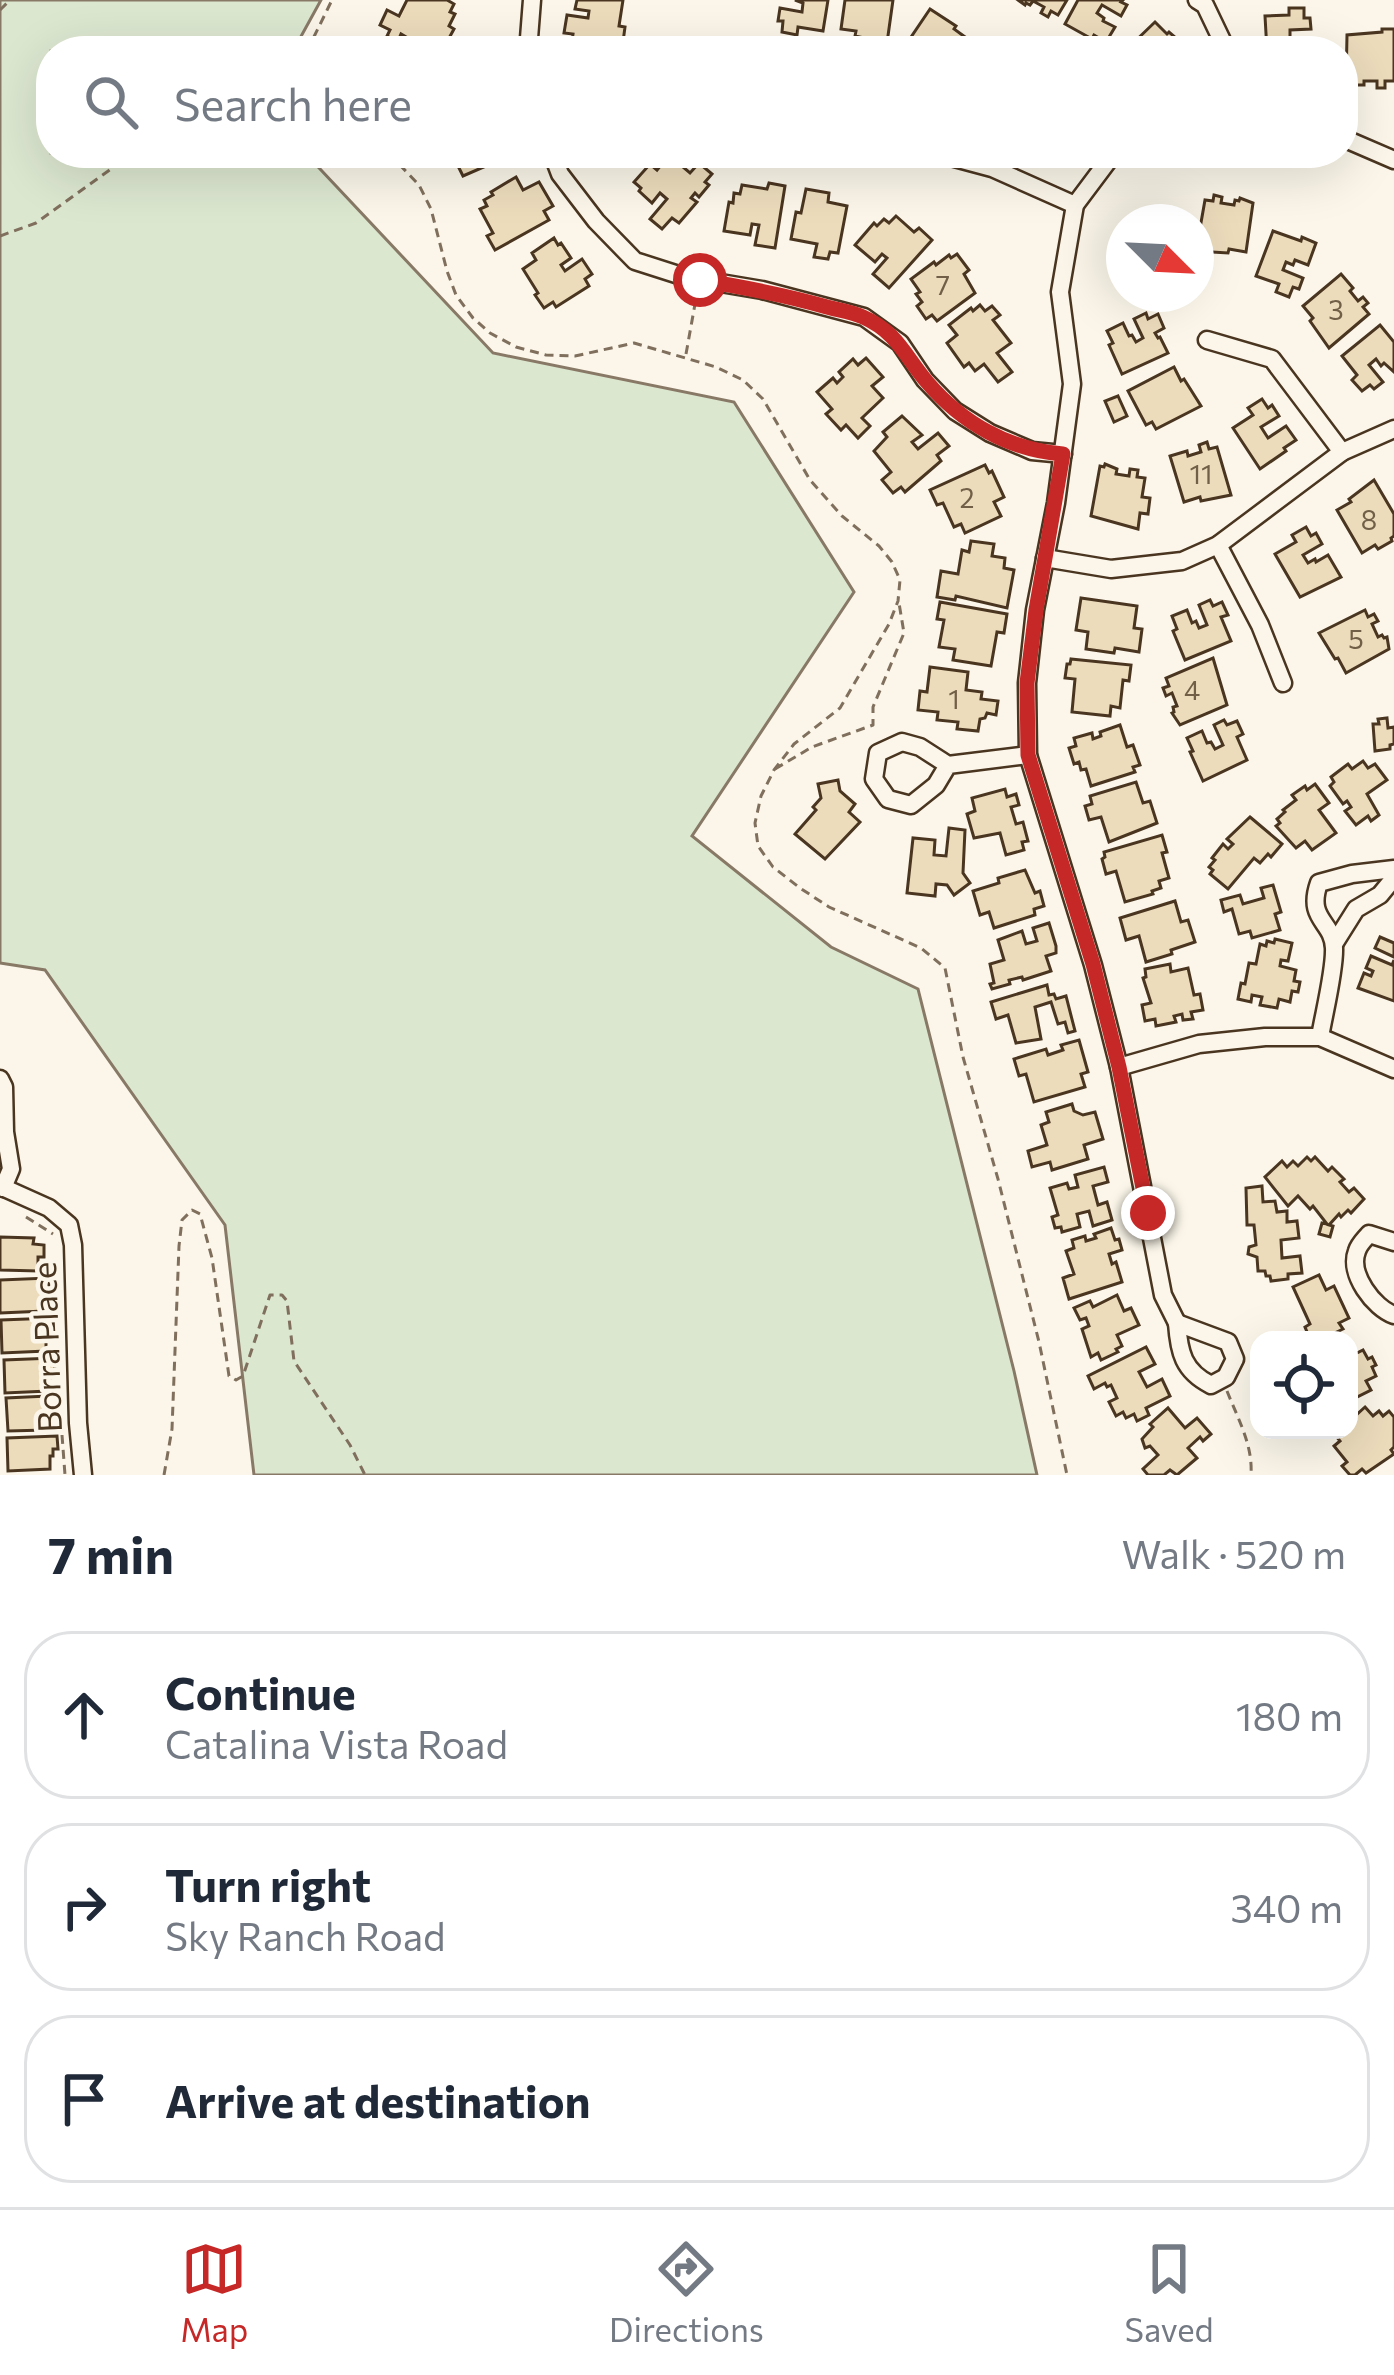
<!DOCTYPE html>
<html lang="en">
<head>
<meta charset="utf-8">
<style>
	:root { --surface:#fff; --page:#f6f6f7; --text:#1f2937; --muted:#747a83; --line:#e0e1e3; --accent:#c62828 }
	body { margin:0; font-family:Commissioner,sans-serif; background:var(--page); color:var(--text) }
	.controls { position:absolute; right:36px; bottom:36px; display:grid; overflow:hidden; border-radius:24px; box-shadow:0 12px 48px #0002 }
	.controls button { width:108px; height:108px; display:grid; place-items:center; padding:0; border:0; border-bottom:3px solid var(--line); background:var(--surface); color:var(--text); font:60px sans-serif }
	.compass { position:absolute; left:1106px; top:204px; width:108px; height:108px; border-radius:50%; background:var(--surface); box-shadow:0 12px 48px #0002; rotate:114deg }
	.stop { position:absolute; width:36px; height:36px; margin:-27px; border:9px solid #c62828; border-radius:50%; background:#fff }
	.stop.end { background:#c62828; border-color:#fff; box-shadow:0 3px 12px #0008 }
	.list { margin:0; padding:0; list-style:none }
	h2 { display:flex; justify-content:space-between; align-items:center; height:156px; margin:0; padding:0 48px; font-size:51px }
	h2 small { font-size:39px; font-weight:400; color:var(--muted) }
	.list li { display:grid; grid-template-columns:78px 1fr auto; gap:36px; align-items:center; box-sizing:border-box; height:168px; margin:0 24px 24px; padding:0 24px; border:3px solid var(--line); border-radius:48px }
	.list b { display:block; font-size:45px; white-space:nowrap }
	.list p { margin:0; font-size:39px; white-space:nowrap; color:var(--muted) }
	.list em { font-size:39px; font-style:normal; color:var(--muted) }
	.icon { flex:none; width:66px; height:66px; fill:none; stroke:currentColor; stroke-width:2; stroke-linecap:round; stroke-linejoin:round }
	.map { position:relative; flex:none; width:1394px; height:1475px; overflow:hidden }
	.search { position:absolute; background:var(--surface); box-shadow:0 12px 48px #0002; left:36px; right:36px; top:36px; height:132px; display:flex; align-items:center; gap:30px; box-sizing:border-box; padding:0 42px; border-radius:48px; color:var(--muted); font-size:45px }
	.sheet { height:732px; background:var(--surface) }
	nav { display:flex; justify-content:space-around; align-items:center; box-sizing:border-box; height:168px; border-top:3px solid var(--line); background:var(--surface); font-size:33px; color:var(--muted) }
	nav a { display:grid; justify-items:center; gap:6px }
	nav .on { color:var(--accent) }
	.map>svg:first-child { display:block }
	.green { fill:#dce7d0; stroke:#887966; stroke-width:3 }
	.building { fill:#ecdcbc; stroke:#4a3520; stroke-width:3 }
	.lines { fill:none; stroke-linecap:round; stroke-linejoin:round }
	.minor-casing { stroke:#4a3520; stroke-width:21 }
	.path { stroke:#7f6f5c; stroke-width:3; stroke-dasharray:9 6; stroke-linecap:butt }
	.minor { stroke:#fbf6e9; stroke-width:16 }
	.route { stroke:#c62828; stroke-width:15 }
	.labels { text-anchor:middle; stroke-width:9; stroke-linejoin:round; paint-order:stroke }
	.number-label { font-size:27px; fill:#725f47 }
	.street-label { font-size:33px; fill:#4a3520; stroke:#fbf6e9 }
</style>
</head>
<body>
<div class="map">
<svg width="1394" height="1475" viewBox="0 0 1394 1475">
	<rect width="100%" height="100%" fill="#fbf6e9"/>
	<polygon class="green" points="0,0 321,0 293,51 51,51 51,153 305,153 493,353 734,402 854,592 692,836 831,947 918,989 1014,1371 1037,1475 254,1475 225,1225 45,970 0,963"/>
	<g class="building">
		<polygon points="407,0 447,0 454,4 450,12 455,14 449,26 454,29 442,51 418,51 405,44 408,38 401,34 398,41 387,36 390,30 380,25 387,10 399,16"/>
		<polygon points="577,0 623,0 619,26 625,27 623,42 611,40 610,47 572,41 573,34 564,33 567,15 588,18 589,11 575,9"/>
		<polygon points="795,0 828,0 823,31 798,27 797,35 782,32 783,21 778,21 780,8 802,12 803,3"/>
		<polygon points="845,0 893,0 887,43 855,36 856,31 841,29"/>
		<polygon points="1018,0 1067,0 1058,15 1051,11 1048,17 1041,13 1044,7 1033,1 1030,5 1026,3 1025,5"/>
		<polygon points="1078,0 1123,0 1121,2 1127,5 1121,16 1102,5 1097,13 1104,18 1103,21 1115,27 1106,42 1094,35 1092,39 1065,24"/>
		<polygon points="1289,8 1304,8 1304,18 1310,18 1311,29 1290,30 1290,40 1297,40 1297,44 1311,43 1312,51 1267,51 1265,16 1289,15"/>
		<polygon points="930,9 956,26 954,29 965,37 956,51 945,43 943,47 936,43 932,51 903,49"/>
		<polygon points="1155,22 1167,34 1169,32 1191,51 1125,51"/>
		<polygon points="1382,29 1394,29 1394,81 1385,81 1385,88 1377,88 1377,81 1364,81 1364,85 1346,85 1347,35 1382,32"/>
		<polygon points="370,39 386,43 384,51 367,51"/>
		<polygon points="457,153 516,153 463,176 456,162 460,160"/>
		<polygon points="669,155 690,173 699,163 712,174 705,182 709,185 699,197 695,193 691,198 697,202 679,223 672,218 662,229 650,219 667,199 660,193 652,203 639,191 641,188 634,182 650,164 657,170"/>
		<polygon points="516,177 523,190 539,182 553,206 544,211 549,220 495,250 487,236 493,233 480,209 487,206 484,200 493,195 491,192"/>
		<polygon points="769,183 785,186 775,248 755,245 759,225 752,224 750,235 724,231 729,202 733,203 734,193 740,194 742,185 767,189"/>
		<polygon points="806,189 829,193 828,202 847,206 838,253 830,252 828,259 814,257 817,244 791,239 796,212 801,213"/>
		<polygon points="1214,195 1222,197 1221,203 1234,205 1235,200 1239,201 1240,198 1253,203 1246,252 1229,249 1228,253 1196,251 1205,200 1213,201"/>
		<polygon points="896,216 914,232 919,228 932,240 889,288 873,274 887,258 882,254 875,262 855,245 874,223 877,226 884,219 889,223"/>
		<polygon points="1273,231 1301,241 1302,237 1316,243 1308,265 1295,260 1293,265 1286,262 1283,270 1303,278 1299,289 1293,287 1289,297 1276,292 1279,284 1256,276"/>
		<polygon points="554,238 558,245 561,243 571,258 561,265 565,271 582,259 592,274 585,279 589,286 556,307 553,302 544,308 535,295 538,293 523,269 536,260 532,253"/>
		<polygon points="957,254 969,270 964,274 975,293 937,321 932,315 926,319 917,306 922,302 916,294 920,292 911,279 934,262 936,265 949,255 951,258"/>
		<polygon points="1341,274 1353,288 1350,291 1358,301 1363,297 1368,303 1363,307 1369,314 1329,348 1310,321 1313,318 1303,306"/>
		<polygon points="1139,294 1172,294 1169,304"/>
		<polygon points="980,305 985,311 992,306 1000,315 993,320 1011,343 997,353 1012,372 998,382 984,364 975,371 969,363 964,367 947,343 957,335 949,325 971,308 973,311"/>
		<polygon points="1146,313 1148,319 1158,314 1164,328 1155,333 1158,338 1160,337 1168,353 1122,374 1109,345 1113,343 1107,331 1123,323 1129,336 1132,335 1136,342 1143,338 1134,319"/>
		<polygon points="1380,325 1394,342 1394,372 1384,363 1381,366 1376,359 1369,365 1383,382 1374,389 1370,385 1362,391 1352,380 1357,375 1342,356"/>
		<polygon points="866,358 883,377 872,386 883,398 862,418 870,426 858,438 846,425 841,430 826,414 832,409 817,392 833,378 837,383 843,377 839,372 853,359 858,365"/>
		<polygon points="1174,367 1181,381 1184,379 1201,406 1156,429 1152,422 1146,425 1128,391"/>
		<polygon points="1118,396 1127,416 1114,422 1105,401"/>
		<polygon points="1262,399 1268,408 1272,405 1279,416 1261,427 1268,438 1286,426 1296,440 1284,448 1286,451 1260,469 1233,428 1253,415 1248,408"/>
		<polygon points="902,416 922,435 912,442 918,449 938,433 949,446 937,455 941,461 905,492 901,487 893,493 882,480 891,472 874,451 887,437 883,432"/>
		<polygon points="1207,442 1209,449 1217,447 1231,495 1201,501 1200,497 1184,502 1170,456 1187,451 1188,456 1201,452 1199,445"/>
		<polygon points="1105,464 1117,469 1116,474 1129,476 1130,469 1138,470 1137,477 1145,478 1142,497 1150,498 1148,514 1140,513 1138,529 1091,516 1100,466 1104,467"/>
		<polygon points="985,465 989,473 992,471 1004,497 994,502 1001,516 965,533 961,524 954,527 943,503 937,505 930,490"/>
		<polygon points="1374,480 1394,514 1394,536 1391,538 1392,541 1378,549 1375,545 1362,553 1337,510 1351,502 1349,499"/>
		<polygon points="1306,527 1311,536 1316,533 1322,544 1303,555 1308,563 1315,559 1316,562 1328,555 1341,577 1300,597 1275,554 1296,542 1292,535"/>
		<polygon points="971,541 994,544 992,556 1005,558 1004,568 1014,570 1007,608 956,596 955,600 937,597 941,571 958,574 962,550 969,552"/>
		<polygon points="1081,598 1137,606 1134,628 1142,629 1139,652 1115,648 1114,653 1086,649 1088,632 1076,630"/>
		<polygon points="1210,600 1213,606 1222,602 1228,615 1221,617 1231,641 1185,660 1173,631 1177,629 1172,616 1187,610 1192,623 1196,621 1199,628 1207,625 1199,605"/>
		<polygon points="940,602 1007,614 1004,633 997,632 991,666 953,660 955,649 939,647 944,620 937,619"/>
		<polygon points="1365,610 1368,617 1374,614 1378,621 1372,624 1378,637 1382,635 1384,638 1387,637 1389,649 1346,673 1338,658 1335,659 1319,633"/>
		<polygon points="1213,658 1227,705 1180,725 1172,713 1174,712 1173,707 1177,706 1172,693 1166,696 1163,688 1169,686 1166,678"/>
		<polygon points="1071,659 1131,665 1129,681 1123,680 1120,708 1111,706 1110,716 1072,712 1075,679 1065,678 1067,664 1070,664"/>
		<polygon points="930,667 968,672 966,690 982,692 981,699 998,701 996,715 987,713 985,718 980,719 978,731 957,729 958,722 937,720 938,712 918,710 920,691 927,692"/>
		<polygon points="1387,718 1388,728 1394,727 1394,744 1390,745 1390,749 1375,751 1373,724 1379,724 1378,719"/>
		<polygon points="1224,720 1227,725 1237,721 1243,734 1237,737 1247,760 1203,781 1190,752 1193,751 1187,738 1202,731 1207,743 1211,742 1215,749 1223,745 1214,725"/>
		<polygon points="1120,725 1127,747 1133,745 1140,765 1133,767 1135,772 1091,786 1086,769 1081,770 1079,762 1074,764 1069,748 1076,746 1074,738 1092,733 1093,739 1101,736 1100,732"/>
		<polygon points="1363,761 1368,768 1375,764 1387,780 1367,794 1379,815 1371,821 1368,816 1356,825 1345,811 1351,807 1347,801 1343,804 1330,786 1334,782 1331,777 1348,764 1352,769"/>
		<polygon points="838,780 840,791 855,804 849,812 860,822 825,859 795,834 816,810 813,807 821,798 818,784"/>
		<polygon points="1136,782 1143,803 1150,801 1157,823 1109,842 1101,817 1089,820 1085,806 1092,804 1090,796"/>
		<polygon points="1315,784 1329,803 1319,810 1336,833 1312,850 1305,841 1296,848 1276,826 1280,823 1277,819 1285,812 1283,810 1296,800 1292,795 1305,786 1307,790"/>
		<polygon points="1005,789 1007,797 1016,794 1019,805 1011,807 1016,824 1023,822 1028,841 1022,842 1024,850 1006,855 1000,833 974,838 967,814 975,811 972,798"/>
		<polygon points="1250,817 1282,844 1271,857 1268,854 1260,863 1254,858 1228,889 1210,874 1213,870 1209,867 1215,860 1212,858 1223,844 1228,849 1233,844 1227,839"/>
		<polygon points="949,828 965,830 963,873 970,883 954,895 947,885 936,884 935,896 907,893 913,838 935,840 934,855 946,856"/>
		<polygon points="1162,835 1167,852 1162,853 1169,878 1159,881 1161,888 1152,891 1153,894 1125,902 1116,871 1106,874 1102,859 1105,857 1104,852"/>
		<polygon points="1025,870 1035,893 1040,891 1044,906 1034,909 1035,915 994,928 989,912 980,915 973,891 999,883 998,878"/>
		<polygon points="1273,885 1281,912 1275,914 1280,930 1252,938 1250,931 1239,934 1232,909 1224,912 1221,900 1240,895 1243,904 1264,898 1261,888"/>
		<polygon points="1175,901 1181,922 1188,920 1195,942 1171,950 1172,954 1146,962 1139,936 1126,940 1120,918"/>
		<polygon points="1049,923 1056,946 1056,953 1046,956 1051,971 1023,980 1022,977 1009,980 1010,984 992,989 990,984 994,983 990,964 1004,960 998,940 1022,931 1026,944 1037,941 1033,928"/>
		<polygon points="1380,937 1394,943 1394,957 1375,948"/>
		<polygon points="1275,939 1292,943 1288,961 1281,960 1280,966 1296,970 1294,981 1300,982 1298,992 1292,991 1290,1002 1279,999 1277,1008 1260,1005 1262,997 1252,995 1251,1002 1238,999 1241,983 1245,984 1249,963 1256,964 1260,944 1266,946 1267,941 1274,943"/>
		<polygon points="1371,956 1392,965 1394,960 1394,1001 1358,988 1364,973 1371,976 1373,971 1366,968"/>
		<polygon points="1170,964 1171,972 1188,968 1194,995 1200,994 1203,1010 1191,1012 1193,1019 1183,1020 1182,1014 1174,1016 1176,1022 1156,1026 1155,1019 1145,1021 1142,1005 1151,1003 1143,978 1146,977 1145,969"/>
		<polygon points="1047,985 1049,995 1054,994 1056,999 1066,996 1075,1031 1068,1033 1065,1022 1058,1024 1051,1002 1035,1007 1041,1039 1016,1043 1008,1015 996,1019 991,1002"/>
		<polygon points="1079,1040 1088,1072 1081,1074 1085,1087 1034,1102 1026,1074 1019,1076 1014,1059 1046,1049 1048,1055 1063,1050 1061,1045"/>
		<polygon points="1072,1104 1074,1111 1083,1115 1095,1112 1103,1139 1084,1145 1088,1159 1052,1170 1050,1162 1032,1167 1028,1151 1047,1145 1041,1125 1049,1122 1046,1112"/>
		<polygon points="1307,1157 1311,1161 1315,1157 1328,1171 1332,1167 1344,1179 1340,1182 1349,1192 1354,1188 1364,1199 1351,1213 1348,1210 1341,1217 1339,1214 1329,1225 1333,1226 1330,1237 1319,1234 1322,1223 1327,1224 1313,1206 1310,1209 1298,1196 1288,1206 1265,1177 1282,1161 1287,1167 1293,1161 1298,1166"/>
		<polygon points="1104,1167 1108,1182 1093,1186 1098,1205 1107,1202 1112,1220 1093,1226 1089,1211 1077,1214 1080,1227 1062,1232 1061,1227 1055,1228 1052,1217 1058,1215 1050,1188 1067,1183 1069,1189 1078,1187 1075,1175"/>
		<polygon points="1262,1186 1263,1202 1275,1201 1277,1212 1287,1211 1287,1222 1297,1221 1299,1238 1281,1240 1282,1258 1300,1256 1302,1273 1288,1274 1288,1279 1271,1281 1270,1276 1266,1276 1265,1271 1258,1271 1257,1257 1248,1254 1249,1247 1256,1245 1254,1225 1247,1225 1246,1188"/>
		<polygon points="1111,1228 1115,1240 1119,1239 1122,1250 1109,1254 1112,1264 1116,1262 1122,1282 1069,1299 1063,1278 1074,1274 1066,1251 1074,1248 1072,1240 1085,1236 1086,1241 1096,1238 1094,1234"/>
		<polygon points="0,1237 34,1238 33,1244 44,1245 44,1257 38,1257 38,1271 0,1270"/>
		<polygon points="1319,1275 1326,1290 1334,1286 1349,1318 1339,1323 1343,1329 1320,1340 1318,1335 1310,1339 1305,1327 1310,1324 1293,1287"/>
		<polygon points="49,1278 49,1292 43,1292 44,1311 0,1313 0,1280"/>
		<polygon points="1117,1295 1124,1311 1131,1308 1139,1325 1117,1335 1122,1346 1116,1349 1118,1352 1101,1360 1098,1353 1091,1357 1082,1329 1089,1326 1086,1318 1080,1320 1074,1308 1090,1301 1093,1307"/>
		<polygon points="53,1318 54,1337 46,1337 46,1351 2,1353 1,1320"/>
		<polygon points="1146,1347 1155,1364 1139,1372 1147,1387 1162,1379 1170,1396 1146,1408 1149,1415 1137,1421 1134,1414 1126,1418 1123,1412 1116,1416 1109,1402 1117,1398 1111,1385 1107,1387 1105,1383 1094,1389 1088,1376"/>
		<polygon points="1349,1348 1353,1355 1363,1350 1368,1359 1372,1357 1376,1365 1372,1367 1376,1376 1366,1381 1371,1390 1349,1401"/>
		<polygon points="54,1358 55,1372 50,1372 50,1378 47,1378 48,1391 5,1393 4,1360"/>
		<polygon points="48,1396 49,1410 56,1410 57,1423 46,1424 46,1430 8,1431 6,1398"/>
		<polygon points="1365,1407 1373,1416 1379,1411 1383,1416 1389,1411 1394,1417 1394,1447 1391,1450 1394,1454 1366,1473 1362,1469 1355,1475 1350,1475 1342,1466 1347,1462 1334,1446 1340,1441 1331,1430 1349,1430 1349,1412 1355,1416"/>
		<polygon points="1168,1408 1185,1428 1197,1418 1211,1434 1203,1441 1200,1437 1188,1448 1197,1458 1177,1475 1170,1470 1164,1475 1148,1475 1143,1469 1158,1455 1150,1446 1145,1448 1142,1439 1153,1427 1150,1424"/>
		<polygon points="57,1436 58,1449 53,1449 53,1456 50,1456 50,1469 8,1471 7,1438"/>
	</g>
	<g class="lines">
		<g class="minor-casing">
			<g id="minor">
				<polyline points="1197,0 1205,5 1227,51"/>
				<polyline points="528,51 532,0"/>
				<polyline points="1343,138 1394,160"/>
				<polyline points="552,153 560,174 596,221 635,261 685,277 762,290 864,317 900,343 925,380 955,411 990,433 1032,451 1063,454"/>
				<polyline points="936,153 992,168 1075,205"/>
				<polyline points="1114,153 1075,205 1060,292 1072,384 1056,503 1035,610 1027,683 1028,755 1093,965 1119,1067 1163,1295 1177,1323"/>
				<polyline points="1207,340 1272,359 1342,452"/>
				<polyline points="1218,545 1260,625 1283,683"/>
				<polyline points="1045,558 1111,569 1182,561 1218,545 1342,452 1394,429"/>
				<polyline points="948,765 936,785 911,805 888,799 874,779 878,753 902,742 920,747 948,765 1028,755"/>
				<polyline points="1334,944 1356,909 1380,895 1394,878"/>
				<path d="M 1320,1037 C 1324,1013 1335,970 1334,948 C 1333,921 1306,920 1319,883 L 1352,874 L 1394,869"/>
				<polyline points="1119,1067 1199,1044 1265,1037 1320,1037 1394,1069"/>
				<polyline points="0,1079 4,1087 5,1132 11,1169 3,1188"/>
				<polyline points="0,1186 49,1208 69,1225 73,1245 78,1423 83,1475"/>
				<path d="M 1394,1242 L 1369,1234 C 1365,1239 1359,1244 1357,1251 C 1348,1274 1374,1308 1394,1315"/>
				<path d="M 1177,1323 L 1228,1342 L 1235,1359 L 1226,1377 L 1211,1385 C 1183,1371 1179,1352 1177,1323 Z"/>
			</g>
		</g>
		<g class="path">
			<polyline points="0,10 10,0"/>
			<path d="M 266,51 C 280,41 292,39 309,42"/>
			<polyline points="307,51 332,0"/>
			<polyline points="372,153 399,164 419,185 431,209 447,271 456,295 473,318 490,333 516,347 546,355 575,356 634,343 716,367 743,380 763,399 810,480 842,516 879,546 892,562 900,580 898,601 889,624 840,708 794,744 774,770 761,796 755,823 758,846 773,867 800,888 829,907 921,948 945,968 963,1057 998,1179 1039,1342 1067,1475"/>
			<polyline points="0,236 36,223 133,153"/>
			<polyline points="686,354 697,293"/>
			<polyline points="775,769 812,747 873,725 873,707 904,633 899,603"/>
			<polyline points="26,1217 53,1234"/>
			<path d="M 1227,1391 C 1238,1419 1253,1445 1251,1475"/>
			<polyline points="62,1435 65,1475"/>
			<polyline points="164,1475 172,1429 179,1246 182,1220 192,1210 200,1214 212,1258 229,1376 236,1380 243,1376 270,1295 282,1295 287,1301 294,1361 350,1445 365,1475"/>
		</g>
		<use href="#minor" class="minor"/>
	</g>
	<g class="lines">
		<path class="route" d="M 700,280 C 743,287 785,295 827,307 C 838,310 852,312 863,317 C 897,332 905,356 927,382 C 962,423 1009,450 1063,454 L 1036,610 L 1027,683 L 1028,755 L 1093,964 L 1119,1067 L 1148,1213"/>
	</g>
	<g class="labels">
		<g class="number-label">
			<text x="943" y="295">7</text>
			<text x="1336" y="320">3</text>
			<text x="1201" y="484">11</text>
			<text x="967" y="508">2</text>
			<text x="1369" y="530">8</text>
			<text x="1356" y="649">5</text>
			<text x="1192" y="700">4</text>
			<text x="954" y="709">1</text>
		</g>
		<g class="street-label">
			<text transform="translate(47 1347) rotate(-92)" y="12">Borra Place</text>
		</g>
	</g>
</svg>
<div class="controls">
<button><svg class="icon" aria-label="locate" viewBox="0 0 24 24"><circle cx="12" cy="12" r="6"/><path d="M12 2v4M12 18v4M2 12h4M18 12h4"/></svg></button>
</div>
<svg class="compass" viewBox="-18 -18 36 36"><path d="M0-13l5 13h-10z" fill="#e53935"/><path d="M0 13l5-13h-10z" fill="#747a83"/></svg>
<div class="stop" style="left:700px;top:280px"></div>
<div class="stop end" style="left:1148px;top:1213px"></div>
<div class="search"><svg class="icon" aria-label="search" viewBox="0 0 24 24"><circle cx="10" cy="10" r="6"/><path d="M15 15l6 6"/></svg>Search here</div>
</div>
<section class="sheet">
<h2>7 min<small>Walk · 520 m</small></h2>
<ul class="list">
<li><svg class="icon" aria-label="ahead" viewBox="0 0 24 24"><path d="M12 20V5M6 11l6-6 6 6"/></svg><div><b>Continue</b><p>Catalina Vista Road</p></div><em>180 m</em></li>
<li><svg class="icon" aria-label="right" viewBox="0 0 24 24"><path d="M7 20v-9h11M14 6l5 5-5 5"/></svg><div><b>Turn right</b><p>Sky Ranch Road</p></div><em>340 m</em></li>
<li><svg class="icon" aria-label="arrive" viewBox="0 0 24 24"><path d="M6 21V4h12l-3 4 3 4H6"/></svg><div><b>Arrive at destination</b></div></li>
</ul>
</section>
<nav>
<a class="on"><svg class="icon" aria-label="map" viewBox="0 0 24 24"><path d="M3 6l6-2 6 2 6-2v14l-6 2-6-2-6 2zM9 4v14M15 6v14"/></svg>Map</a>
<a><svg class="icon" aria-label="directions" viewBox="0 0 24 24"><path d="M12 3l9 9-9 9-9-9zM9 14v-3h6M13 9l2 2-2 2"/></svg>Directions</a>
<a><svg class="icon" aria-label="saved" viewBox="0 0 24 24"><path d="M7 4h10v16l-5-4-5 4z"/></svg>Saved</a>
</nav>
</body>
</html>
